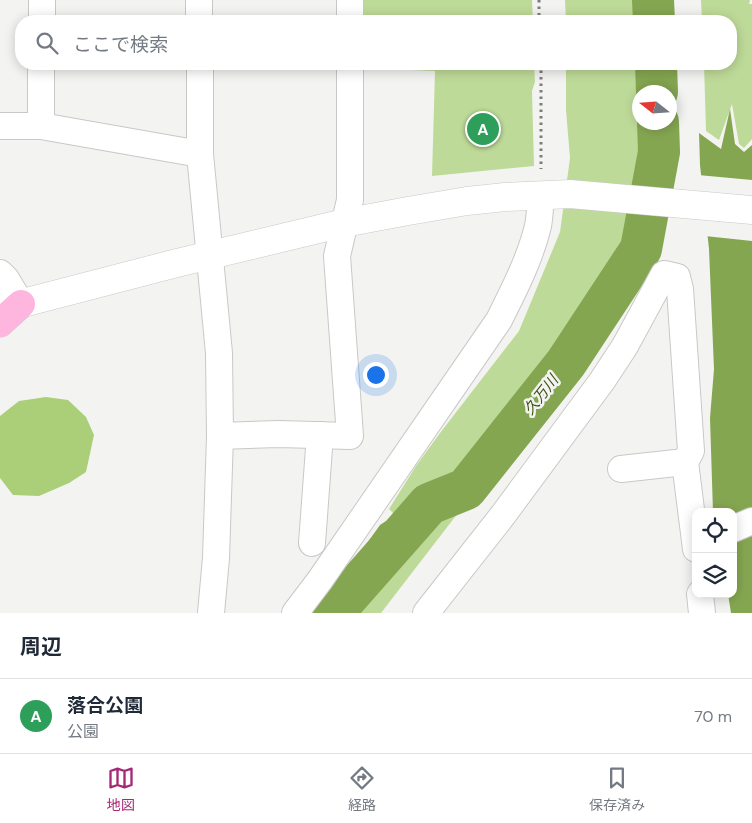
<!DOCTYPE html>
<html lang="ja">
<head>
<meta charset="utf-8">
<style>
	:root { --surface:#fff; --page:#f6f6f7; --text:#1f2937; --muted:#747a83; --line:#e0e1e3; --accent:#a62776 }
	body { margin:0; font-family:"DM Sans","Noto Sans JP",sans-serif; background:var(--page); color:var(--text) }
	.controls { position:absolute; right:15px; bottom:15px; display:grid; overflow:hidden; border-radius:10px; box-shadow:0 2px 12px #0003 }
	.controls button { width:45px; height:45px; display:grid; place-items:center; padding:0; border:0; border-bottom:1px solid var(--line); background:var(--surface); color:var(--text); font:25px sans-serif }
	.compass { position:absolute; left:632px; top:85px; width:45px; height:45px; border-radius:50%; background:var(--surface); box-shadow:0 2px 12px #0003; rotate:287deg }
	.you { position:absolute; left:375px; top:374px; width:18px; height:18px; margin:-12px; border:4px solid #fff; border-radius:50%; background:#1a73e8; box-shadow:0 0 0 8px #1a73e833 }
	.badge { display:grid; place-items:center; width:32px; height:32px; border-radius:50%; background:var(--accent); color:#fff; font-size:16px; font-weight:700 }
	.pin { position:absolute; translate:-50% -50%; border:2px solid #fff; box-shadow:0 1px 5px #0006 }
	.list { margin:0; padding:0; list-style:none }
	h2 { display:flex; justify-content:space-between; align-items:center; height:65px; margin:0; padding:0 20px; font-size:21px }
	h2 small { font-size:16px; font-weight:400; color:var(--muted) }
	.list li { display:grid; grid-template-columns:32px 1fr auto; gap:15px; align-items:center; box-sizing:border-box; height:75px; padding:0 20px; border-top:1px solid var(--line) }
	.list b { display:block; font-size:19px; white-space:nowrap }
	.list p { margin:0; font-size:16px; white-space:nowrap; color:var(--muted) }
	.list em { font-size:16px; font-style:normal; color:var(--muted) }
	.icon { flex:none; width:28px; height:28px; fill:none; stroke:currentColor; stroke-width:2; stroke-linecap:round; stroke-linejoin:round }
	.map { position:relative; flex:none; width:752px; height:613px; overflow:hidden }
	.search { position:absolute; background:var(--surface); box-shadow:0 2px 12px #0003; left:15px; right:15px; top:15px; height:55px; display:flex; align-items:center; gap:12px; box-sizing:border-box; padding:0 18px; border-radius:20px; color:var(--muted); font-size:19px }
	.sheet { height:140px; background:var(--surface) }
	nav { display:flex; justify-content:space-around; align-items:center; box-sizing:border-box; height:70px; border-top:1px solid var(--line); background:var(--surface); font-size:14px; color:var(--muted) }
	nav a { display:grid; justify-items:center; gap:2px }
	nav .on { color:var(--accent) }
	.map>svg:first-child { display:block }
	.green { fill:#beda98 }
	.forest { fill:#abce78 }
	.water { fill:#85a651 }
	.pier { fill:#f3f4f1 }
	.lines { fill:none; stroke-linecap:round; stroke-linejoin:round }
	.river { stroke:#85a651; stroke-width:42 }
	.street-casing { stroke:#c8c9c7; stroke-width:28 }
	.secondary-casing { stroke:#c8c9c7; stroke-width:29 }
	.primary-casing { stroke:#cecece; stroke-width:29 }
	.path { stroke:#7d7d7c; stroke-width:3; stroke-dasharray:2.5 4; stroke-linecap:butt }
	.street { stroke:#fff; stroke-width:26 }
	.secondary { stroke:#fff; stroke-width:28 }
	.primary { stroke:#ffb6de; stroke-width:28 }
	.labels { text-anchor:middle; stroke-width:5; stroke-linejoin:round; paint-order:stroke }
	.water-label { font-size:15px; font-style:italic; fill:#3b5012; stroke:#f3f4f1 }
</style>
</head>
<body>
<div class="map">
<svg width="752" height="613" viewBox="0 0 752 613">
	<rect width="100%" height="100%" fill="#f3f4f1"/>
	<g class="green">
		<polygon points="361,0 532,0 533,21 360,21"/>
		<polygon points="565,0 644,0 644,21 566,21"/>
		<polygon points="701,0 750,0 749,4 752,4 752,139 744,148 739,144 732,104 719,140 706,131 704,64 731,64 731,21 702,21"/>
		<polygon points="360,64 534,64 535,82 532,91 534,166 432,176 435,71 360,68"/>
		<polygon points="566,64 645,64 646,92 640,92 640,122 647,123 655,135 649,167 629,256 470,471 438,492 409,520 385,548 382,539 386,524 393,513 389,509 416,466 440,433 519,331 560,232 570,158 566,110"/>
		<polygon points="478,487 381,613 349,613 384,570 387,558 434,511 462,498"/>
	</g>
	<polygon class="forest" points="46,397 68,400 86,417 94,435 86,472 69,483 39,496 13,495 0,478 0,416 19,401"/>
	<g class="water">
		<polygon points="730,109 735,144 744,152 752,145 752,613 731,613 728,594 733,594 733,512 713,512 710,418 714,369 709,249 700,165 699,133 721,149"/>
		<polygon points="386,521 380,537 383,544 382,567 342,613 317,613 380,525"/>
	</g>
	<polygon class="pier" points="698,175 752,180 752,241 705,236"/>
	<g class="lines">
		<g class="river">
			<polyline points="653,0 654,21"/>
			<polyline points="656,64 657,92"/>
			<polyline points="333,613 429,504 466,489 566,363 641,249 659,152 658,122"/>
		</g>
		<g class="street-casing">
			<g id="street">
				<polyline points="199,0 199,21"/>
				<polyline points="42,21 42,0"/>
				<polyline points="350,21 350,0"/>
				<polyline points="200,64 200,154 219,353 220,436 216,558 211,613"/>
				<polyline points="0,126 41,126 200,154"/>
				<polyline points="41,126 41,64"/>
				<polyline points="0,273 6,279 21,304"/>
				<polyline points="220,436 279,434 350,436 337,256 350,200 350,64"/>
				<polyline points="621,469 685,462"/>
				<polyline points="733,529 752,521"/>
				<polyline points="312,543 320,435"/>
				<polyline points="700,594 702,613"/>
				<path d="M 295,613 L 320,580 L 499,320 C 514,290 530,259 538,226 C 540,216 540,205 541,195"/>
				<polyline points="426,613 503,515 602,381 625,346 664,274 677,277 680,289 691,451 685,462 696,549"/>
			</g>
		</g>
		<g class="secondary-casing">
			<polyline id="secondary" points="0,309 177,263 344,223 408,211 467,201 505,197 570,194 752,210"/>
		</g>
		<g class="primary-casing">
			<polyline id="primary" points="0,323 21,304"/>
		</g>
		<g class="path">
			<polyline points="539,0 539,21"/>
			<polyline points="541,64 541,169"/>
		</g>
		<use href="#street" class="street"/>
		<use href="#secondary" class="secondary"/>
		<use href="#primary" class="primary"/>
	</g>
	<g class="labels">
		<g class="water-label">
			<text transform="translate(541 395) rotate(-52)" y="5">久万川</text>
		</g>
	</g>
</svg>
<div class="controls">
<button><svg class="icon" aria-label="locate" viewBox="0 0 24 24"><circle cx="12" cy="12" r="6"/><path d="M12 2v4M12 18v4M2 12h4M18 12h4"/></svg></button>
<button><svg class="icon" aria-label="layers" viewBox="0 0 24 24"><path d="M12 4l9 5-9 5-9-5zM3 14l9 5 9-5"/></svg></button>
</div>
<svg class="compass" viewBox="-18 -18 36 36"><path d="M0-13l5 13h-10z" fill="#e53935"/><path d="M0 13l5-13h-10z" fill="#747a83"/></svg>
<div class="you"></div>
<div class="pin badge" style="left:483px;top:129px;background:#2e9e5b">A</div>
<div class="search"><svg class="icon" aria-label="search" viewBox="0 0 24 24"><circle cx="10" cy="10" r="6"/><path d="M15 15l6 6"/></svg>ここで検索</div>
</div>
<section class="sheet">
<h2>周辺<small></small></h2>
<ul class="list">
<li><span class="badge" style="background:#2e9e5b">A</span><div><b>落合公園</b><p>公園</p></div><em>70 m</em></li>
</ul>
</section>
<nav>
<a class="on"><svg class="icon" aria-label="map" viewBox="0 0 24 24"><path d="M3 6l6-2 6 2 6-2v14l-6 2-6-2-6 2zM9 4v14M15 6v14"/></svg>地図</a>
<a><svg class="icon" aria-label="directions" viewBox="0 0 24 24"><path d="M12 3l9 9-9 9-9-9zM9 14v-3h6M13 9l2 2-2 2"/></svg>経路</a>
<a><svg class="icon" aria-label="saved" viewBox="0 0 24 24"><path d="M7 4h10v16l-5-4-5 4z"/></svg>保存済み</a>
</nav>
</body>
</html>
